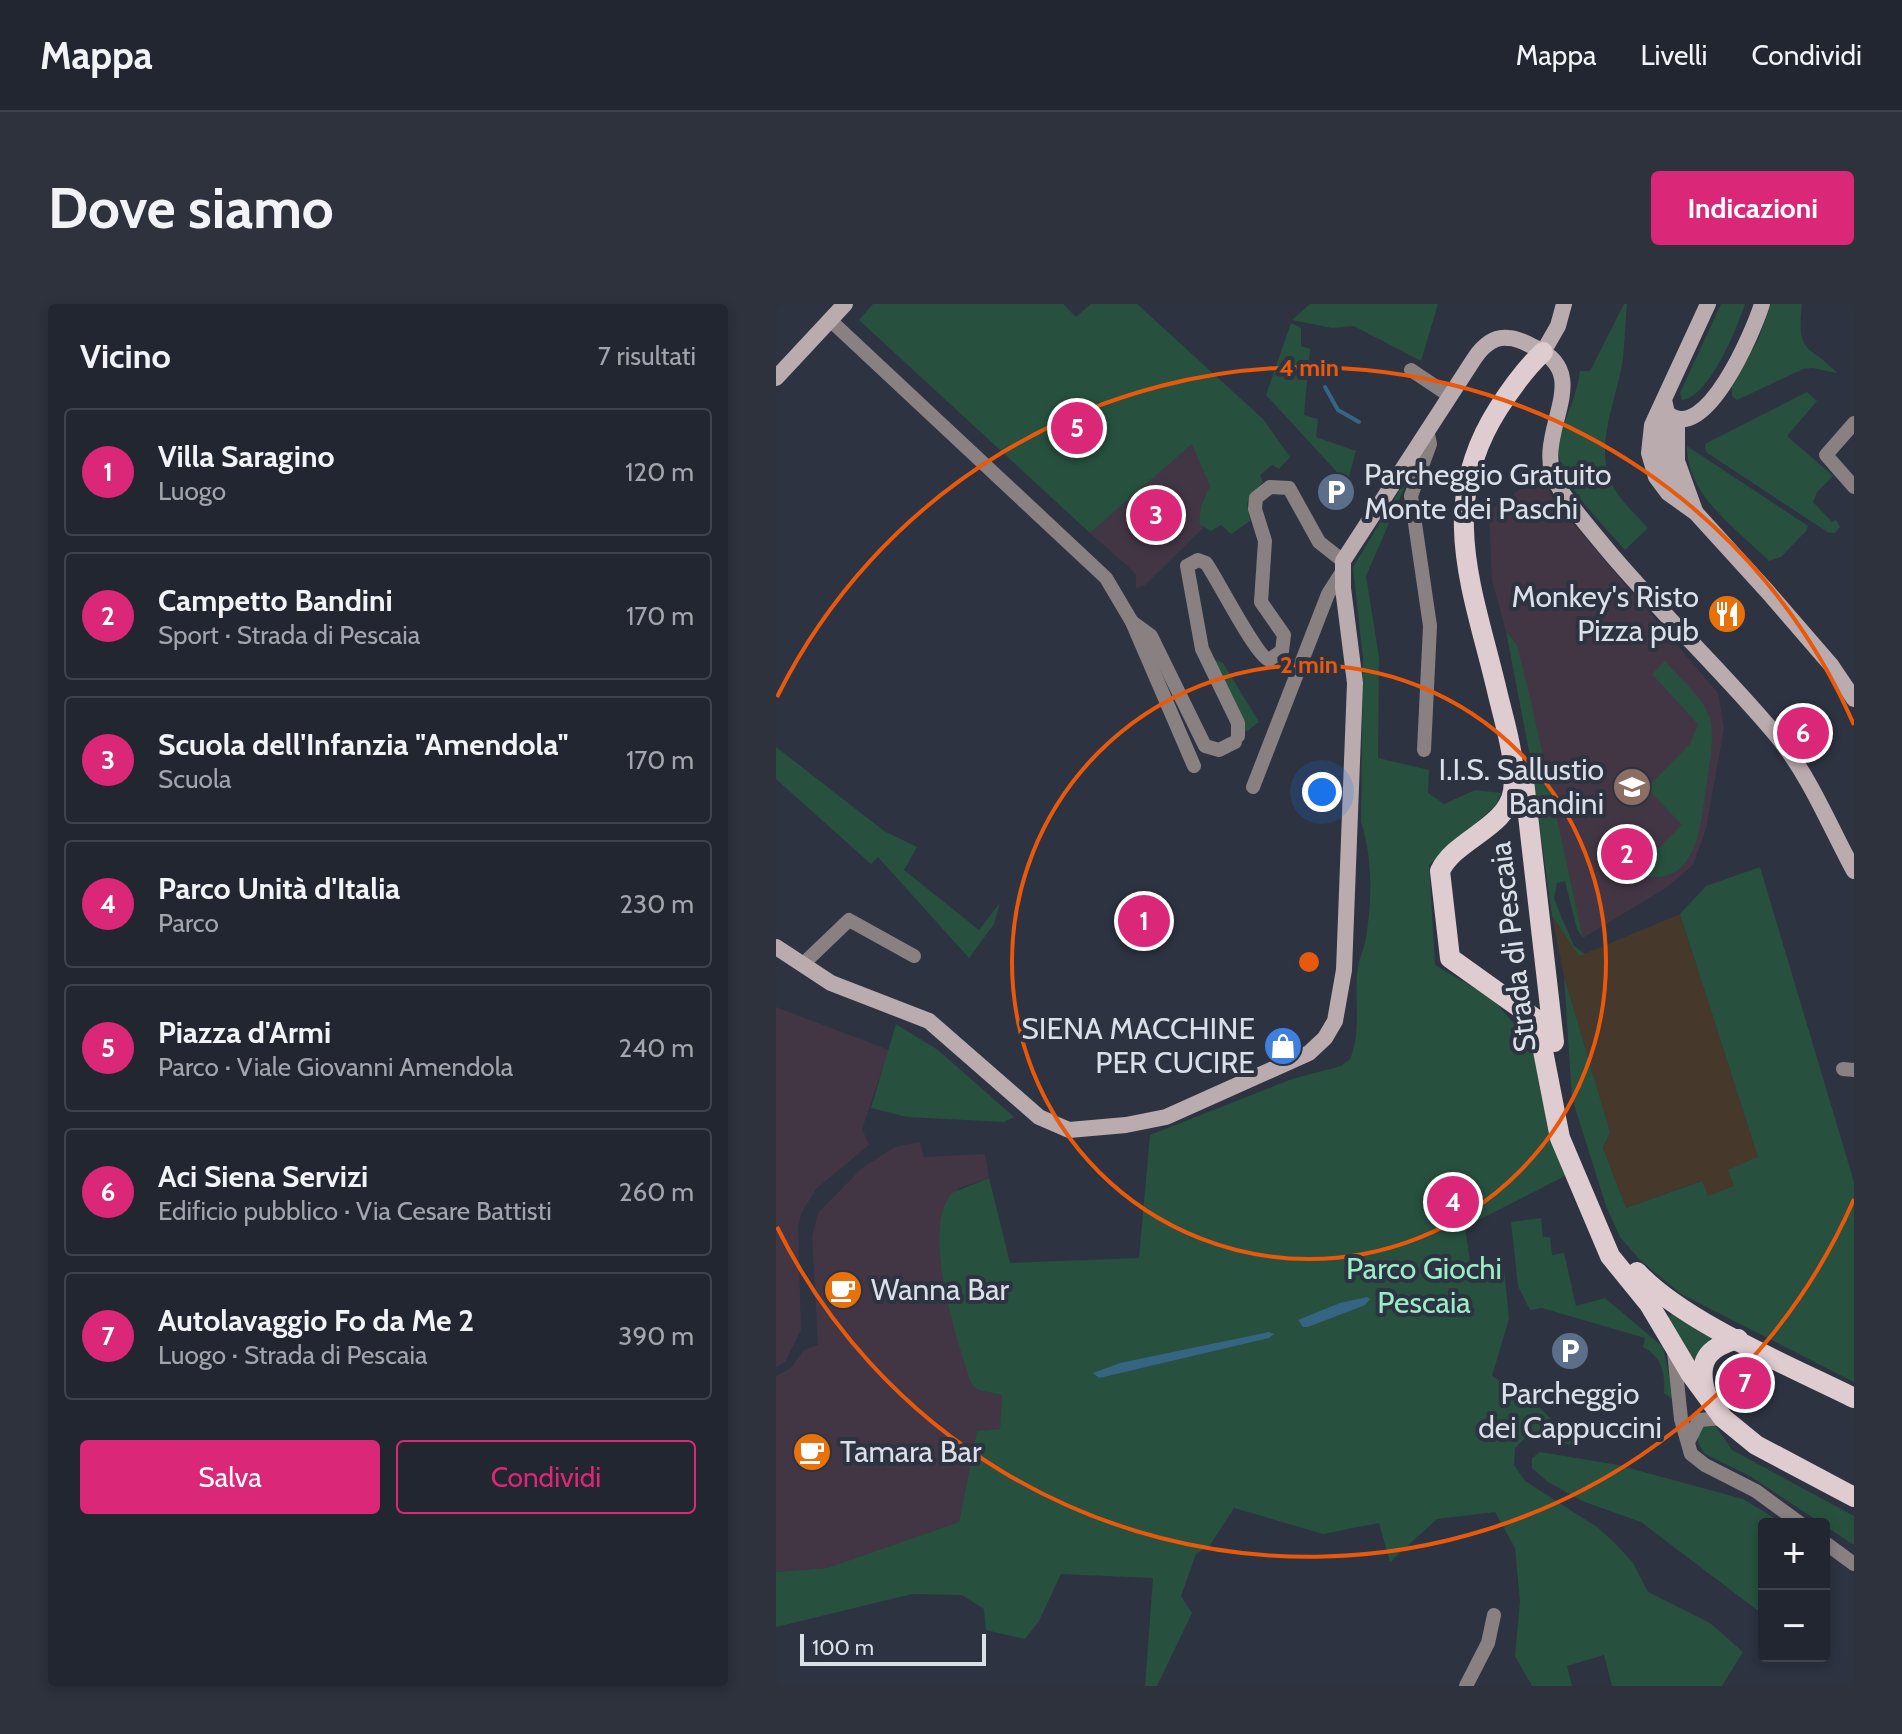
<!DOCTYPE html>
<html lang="it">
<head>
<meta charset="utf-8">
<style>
	:root { --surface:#222631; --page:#2e323d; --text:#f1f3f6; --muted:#a2a5ab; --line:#3f434d; --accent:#db2777 }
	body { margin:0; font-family:Cabin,sans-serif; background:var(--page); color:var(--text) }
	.controls { position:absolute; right:24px; bottom:24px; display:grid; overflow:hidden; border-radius:8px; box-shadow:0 4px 12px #0003 }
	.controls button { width:72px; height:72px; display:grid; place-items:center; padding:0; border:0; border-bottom:2px solid var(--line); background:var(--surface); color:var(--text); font:40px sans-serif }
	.scale { position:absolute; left:24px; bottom:20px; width:186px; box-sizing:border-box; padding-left:8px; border:4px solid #dbdfe8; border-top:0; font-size:22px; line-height:28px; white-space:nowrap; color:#dbdfe8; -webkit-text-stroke:6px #2d3341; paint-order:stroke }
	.you { position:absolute; left:546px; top:488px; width:28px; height:28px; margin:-20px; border:6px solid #fff; border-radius:50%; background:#1a73e8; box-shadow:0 0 0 12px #1a73e833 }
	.badge { display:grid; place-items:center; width:52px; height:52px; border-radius:50%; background:var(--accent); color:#fff; font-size:26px; font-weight:700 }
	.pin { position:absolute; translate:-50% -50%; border:4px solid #fff; box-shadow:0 2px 8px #0006 }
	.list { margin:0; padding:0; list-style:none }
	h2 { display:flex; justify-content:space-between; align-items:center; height:104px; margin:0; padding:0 32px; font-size:34px }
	h2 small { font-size:26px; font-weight:400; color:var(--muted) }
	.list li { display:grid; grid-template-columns:52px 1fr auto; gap:24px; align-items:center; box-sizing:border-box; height:128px; margin:0 16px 16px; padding:0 16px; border:2px solid var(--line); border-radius:8px }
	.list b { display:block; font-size:30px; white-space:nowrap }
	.list p { margin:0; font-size:26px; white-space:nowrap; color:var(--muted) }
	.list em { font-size:26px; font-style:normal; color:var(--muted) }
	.actions { display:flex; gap:16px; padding:24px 32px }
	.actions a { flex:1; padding:18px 0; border:2px solid var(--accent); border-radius:8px; text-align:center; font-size:28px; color:var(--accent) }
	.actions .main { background:var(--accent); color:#fff }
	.map { position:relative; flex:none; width:1078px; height:1382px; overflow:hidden; border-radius:8px }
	header { display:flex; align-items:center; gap:48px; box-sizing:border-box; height:112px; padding:0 40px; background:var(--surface); border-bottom:2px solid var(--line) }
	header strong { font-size:38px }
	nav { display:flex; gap:44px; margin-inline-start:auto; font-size:28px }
	.intro { display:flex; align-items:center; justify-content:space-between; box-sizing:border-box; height:192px; padding:0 48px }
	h1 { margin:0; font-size:56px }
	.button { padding:20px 36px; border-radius:8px; background:var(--accent); color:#fff; font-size:28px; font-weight:700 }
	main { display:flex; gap:48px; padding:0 48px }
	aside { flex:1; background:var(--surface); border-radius:8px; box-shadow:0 4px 12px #0003 }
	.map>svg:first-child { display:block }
	.industrial { fill:#46382b }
	.education { fill:#423645 }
	.green { fill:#27513e }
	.water { fill:#356582 }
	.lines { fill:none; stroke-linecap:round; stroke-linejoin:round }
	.stream { stroke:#356582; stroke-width:4 }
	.street { stroke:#898082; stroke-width:14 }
	.secondary { stroke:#baabae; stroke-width:16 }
	.primary { stroke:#dfccd0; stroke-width:20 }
	.ring { fill:none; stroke:#e8590c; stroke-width:4 }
	.labels { text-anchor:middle; stroke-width:8; stroke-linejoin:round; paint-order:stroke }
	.poi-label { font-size:30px; fill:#dbdfe8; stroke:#2d3341; text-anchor:start }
	.street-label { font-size:30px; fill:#dbdfe8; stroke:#2d3341 }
	.park-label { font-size:30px; fill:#99eec6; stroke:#2d3341 }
	.centre { fill:#e8590c; stroke:#2d3341; stroke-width:4 }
	.ring-label { font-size:24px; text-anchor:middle; font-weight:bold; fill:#e8590c; stroke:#2d3341; stroke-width:8; stroke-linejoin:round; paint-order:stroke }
</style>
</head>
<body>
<header>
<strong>Mappa</strong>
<nav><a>Mappa</a><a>Livelli</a><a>Condividi</a></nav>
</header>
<div class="intro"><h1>Dove siamo</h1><a class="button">Indicazioni</a></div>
<main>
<aside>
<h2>Vicino<small>7 risultati</small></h2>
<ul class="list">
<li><span class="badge">1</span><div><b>Villa Saragino</b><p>Luogo</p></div><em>120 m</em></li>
<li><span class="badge">2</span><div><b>Campetto Bandini</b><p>Sport · Strada di Pescaia</p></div><em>170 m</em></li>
<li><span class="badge">3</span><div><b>Scuola dell'Infanzia &quot;Amendola&quot;</b><p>Scuola</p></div><em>170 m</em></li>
<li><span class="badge">4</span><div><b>Parco Unità d'Italia</b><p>Parco</p></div><em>230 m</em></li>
<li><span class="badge">5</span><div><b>Piazza d'Armi</b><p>Parco · Viale Giovanni Amendola</p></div><em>240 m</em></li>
<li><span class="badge">6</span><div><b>Aci Siena Servizi</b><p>Edificio pubblico · Via Cesare Battisti</p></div><em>260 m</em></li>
<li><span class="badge">7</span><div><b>Autolavaggio Fo da Me 2</b><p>Luogo · Strada di Pescaia</p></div><em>390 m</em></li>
</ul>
<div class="actions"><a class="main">Salva</a><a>Condividi</a></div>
</aside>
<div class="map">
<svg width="1078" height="1382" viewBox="0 0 1078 1382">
	<rect width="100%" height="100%" fill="#2d3341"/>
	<polygon class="industrial" points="904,610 982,853 958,882 931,893 925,877 850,904 827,844 834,828 788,672 776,612 803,652"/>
	<g class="education">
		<polygon points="417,139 434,182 425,202 423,219 428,223 369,281 360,284 360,271 356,266 314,229"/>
		<polygon points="766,170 778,197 942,389 948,424 930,525 917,561 890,584 807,634 741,341 730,327 716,276 713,207"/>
		<polygon points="0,703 113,746 86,825 93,841 40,885 26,908 22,922 25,1026 9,1058 0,1063"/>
		<polygon points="144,838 148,853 209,850 213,874 183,884 163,933 167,969 195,1079 202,1086 226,1091 224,1125 201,1128 183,1218 51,1264 0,1268 0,1072 15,1064 28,1046 42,1041 36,933 42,909 86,864 119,843"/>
	</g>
	<g class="green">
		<polygon points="97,0 287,0 300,13 315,0 361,0 487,115 514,153 503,165 496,161 484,171 487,178 471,199 474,217 455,230 445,221 435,227 423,220 425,202 434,182 416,140 314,229 83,16"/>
		<polygon points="534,0 662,0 645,57 578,22 556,24 516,16"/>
		<path d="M 848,0 L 851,0 C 849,20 849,41 846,61 C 839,99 820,139 834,176 C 842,195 859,210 872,224 L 849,246 C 828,221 778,175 783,141 C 787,115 801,94 804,67 L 814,67 Z"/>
		<path d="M 945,0 L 969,0 C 961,24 933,93 906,96 L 904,89 Z"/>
		<path d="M 995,0 L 1026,0 C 1020,54 1034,39 1061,69 L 1037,64 L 1027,65 L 961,96 L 956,92 L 956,83 L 983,34 Z"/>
		<polygon points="515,19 525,24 525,42 534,45 528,111 542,115 540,133 580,147 571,179 490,91"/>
		<polygon points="1031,88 1041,97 1011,132 1057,172 1041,188 1037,198 1056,218 1060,216 1064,223 1059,229 1053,229 930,148 929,140"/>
		<path d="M 911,142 L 1032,222 L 1030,227 L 1005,253 L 993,257 C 960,224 911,192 911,142 Z"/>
		<path d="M 637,164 L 590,272 L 603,353 L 602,454 L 653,466 L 652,489 L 668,500 L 699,486 L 725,489 L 720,501 L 653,561 L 659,661 L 717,695 L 762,748 L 771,822 L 789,872 L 689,923 L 696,972 L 728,964 L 733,1015 L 716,1072 L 757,1097 L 802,1142 L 751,1132 L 739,1144 L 738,1161 L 749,1177 L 821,1223 L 839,1239 L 857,1259 L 872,1288 L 934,1319 L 967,1348 L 946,1382 L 836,1382 L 828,1351 L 791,1362 L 796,1382 L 756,1382 L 739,1352 L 744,1297 L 739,1244 L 719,1208 L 661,1215 L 614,1258 L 603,1219 L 547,1230 L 458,1204 L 434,1241 L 420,1250 L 405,1292 L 416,1309 L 381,1382 L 369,1382 L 377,1274 L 285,1270 L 263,1317 L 249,1335 L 210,1326 L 208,1305 L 186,1291 L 136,1290 L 0,1323 L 0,1268 L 51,1264 L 183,1218 L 201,1127 L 224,1125 L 226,1091 L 202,1086 L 195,1079 C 181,1036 144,926 176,889 L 213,874 L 234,959 L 363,954 L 374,831 L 516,775 L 565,762 L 574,755 C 585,731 579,696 581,670 C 582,657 588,646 590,634 C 596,596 597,555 585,518 L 587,354 L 577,263 Z"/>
		<polygon points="730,327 741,341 755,398 807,634 801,625 789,577 781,579 778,594 784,610 798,642 809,650 803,652 776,612 755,458"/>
		<polygon points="432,353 447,359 483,418 468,429"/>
		<path d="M 889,357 C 902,373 929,395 934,415 C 939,436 933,462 930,483 C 925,518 922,581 870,572 L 872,555 L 906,521 L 871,484 L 914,440 L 922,420 L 876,370 Z"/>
		<polygon points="0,443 108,527 141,543 128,566 203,626 224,599 218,620 193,654 102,553 95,560 0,475"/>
		<polygon points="984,563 1078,878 1078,1078 905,990 864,956 844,933 830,902 796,794 788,672 834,828 827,844 850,904 926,877 932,892 958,882 952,866 982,853 904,610 930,582"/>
		<polygon points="120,720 162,746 238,813 228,818 131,813 95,804"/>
		<path d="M 765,914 L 767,933 L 774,933 L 776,951 L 788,949 L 800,1002 L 829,994 L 887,1043 L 898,1096 L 888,1089 C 890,1070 885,1052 867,1043 L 869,1034 L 766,1004 L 754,1006 L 742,982 L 735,918 Z"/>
		<polygon points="897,1009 936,1034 917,1057 891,1013"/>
		<polygon points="929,1120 939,1121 956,1146 1078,1212 1078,1241 974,1172 929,1150 922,1139 922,1130"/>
		<polygon points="764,1148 842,1161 967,1195 1008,1220 988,1220 988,1304 981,1306 865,1218 806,1197 772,1178 756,1164 756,1154"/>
	</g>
	<g class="water">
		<polygon points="591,993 594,995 589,1001 532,1023 527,1023 522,1016 564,999"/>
		<polygon points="493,1028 498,1030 493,1034 323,1074 317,1069 344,1059"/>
	</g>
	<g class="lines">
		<polyline class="stream" points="549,83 562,106 583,118"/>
		<g class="street">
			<polyline points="54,16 330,274 356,318 418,462"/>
			<polyline points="635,66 674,92"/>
			<polyline points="1078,119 1050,151 1078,183"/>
			<polyline points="356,318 375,332 429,442 443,446 459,438"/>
			<path d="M 462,432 L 462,419 L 426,345 L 411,262 L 422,256 L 430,259 C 442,276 480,352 493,356 L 506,347 L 508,331 L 485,298 L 489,237 L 479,205 L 480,194 L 494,183 L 513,184 L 543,238 L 567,257"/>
			<polyline points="648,446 654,322 635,192 654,140 651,126"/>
			<polyline points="477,483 552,290 566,268"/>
			<polyline points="26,661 73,616 138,652"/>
			<polyline points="1067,765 1078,766"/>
			<polyline points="898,1048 905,1115 915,1150 929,1161 980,1187 1025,1220"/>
			<polyline points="912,1138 923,1116 947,1114"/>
			<polyline points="1048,1238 1078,1260"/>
			<polyline points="690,1382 712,1339 718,1311"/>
		</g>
		<g class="secondary">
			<polyline points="932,0 876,121 873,149 880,173 892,189 920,209 991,287 1055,361 1078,395"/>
			<polyline points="767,48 782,22 788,0"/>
			<polyline points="0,74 69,0"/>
			<path d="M 888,96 L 891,109 C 929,143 978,26 986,0"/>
			<path d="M 895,113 C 880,143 890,166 904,195"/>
			<polyline points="901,115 901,157 919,207"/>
			<path d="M 0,643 L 55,679 L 153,717 L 263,813 L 293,826 L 350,821 L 390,813 L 533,749 L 549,734 L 559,717 L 568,666 L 579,379 L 567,284 L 567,257 L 698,55 C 706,43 717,32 732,34 C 742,34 752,40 760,44 C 821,73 754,131 781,180 C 794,203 813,223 829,243 C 883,308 946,366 1000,431 C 1034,472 1053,521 1078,567"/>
		</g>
		<g class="primary">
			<path d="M 767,48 C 749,65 736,83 722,105 C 659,204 698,287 722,391 C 729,420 741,458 737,487 C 731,524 679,535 664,567 L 674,654 L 761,716 L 784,834 L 834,952 L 873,1000 L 914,1069 L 947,1114 L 980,1141 L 1078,1193"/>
			<polyline points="747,468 778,738"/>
			<path d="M 861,968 C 907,1018 1016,1063 1078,1094"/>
			<path d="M 930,1090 C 920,1057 932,1043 962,1035"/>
		</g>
	</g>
	<g class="ring">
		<circle cx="533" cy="658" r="297"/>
		<path d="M1078 895A594 594 0 0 1 1 923M1 393A594 594 0 0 1 1078 421"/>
	</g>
	<defs>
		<g id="parking-disc" transform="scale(2)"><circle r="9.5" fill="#5c6f8a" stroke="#2d3341"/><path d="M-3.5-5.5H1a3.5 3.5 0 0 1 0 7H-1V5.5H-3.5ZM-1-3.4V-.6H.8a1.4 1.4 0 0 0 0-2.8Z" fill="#fff"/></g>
		<g id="restaurant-disc" transform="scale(2)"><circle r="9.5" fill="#e8710a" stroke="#2d3341"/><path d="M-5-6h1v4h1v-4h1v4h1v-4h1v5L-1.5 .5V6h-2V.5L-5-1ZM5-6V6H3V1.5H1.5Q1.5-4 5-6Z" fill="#fff"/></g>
		<g id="school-disc" transform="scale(2)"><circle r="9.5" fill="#8d6e63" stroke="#2d3341"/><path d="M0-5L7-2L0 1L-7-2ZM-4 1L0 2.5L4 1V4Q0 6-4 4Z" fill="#fff"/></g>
		<g id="shop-disc" transform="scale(2)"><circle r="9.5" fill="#3f7fe0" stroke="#2d3341"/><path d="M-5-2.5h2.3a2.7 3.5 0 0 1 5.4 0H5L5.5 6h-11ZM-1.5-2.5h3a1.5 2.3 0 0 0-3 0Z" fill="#fff"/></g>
		<g id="cafe-disc" transform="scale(2)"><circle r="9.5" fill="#e8710a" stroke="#2d3341"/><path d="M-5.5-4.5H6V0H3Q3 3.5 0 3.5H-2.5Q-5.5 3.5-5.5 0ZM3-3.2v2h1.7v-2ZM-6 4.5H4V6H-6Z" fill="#fff"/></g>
	</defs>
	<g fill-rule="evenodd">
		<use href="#parking-disc" x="560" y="188"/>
		<use href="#restaurant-disc" x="951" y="310"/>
		<use href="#school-disc" x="856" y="483"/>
		<use href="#shop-disc" x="507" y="742"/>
		<use href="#cafe-disc" x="67" y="986"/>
		<use href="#parking-disc" x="794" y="1047"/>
		<use href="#cafe-disc" x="36" y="1148"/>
	</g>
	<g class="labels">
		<g class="poi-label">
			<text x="588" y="181">Parcheggio Gratuito<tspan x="588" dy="34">Monte dei Paschi</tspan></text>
			<text x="923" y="303" text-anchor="end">Monkey's Risto<tspan x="923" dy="34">Pizza pub</tspan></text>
			<text x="828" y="476" text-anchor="end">I.I.S. Sallustio<tspan x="828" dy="34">Bandini</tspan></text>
			<text x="479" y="735" text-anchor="end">SIENA MACCHINE<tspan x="479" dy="34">PER CUCIRE</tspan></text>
			<text x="95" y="996">Wanna Bar</text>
			<text x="794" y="1100" text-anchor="middle">Parcheggio<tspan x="794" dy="34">dei Cappuccini</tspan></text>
			<text x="64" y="1158">Tamara Bar</text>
		</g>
		<g class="street-label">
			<text transform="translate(737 643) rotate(-97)" y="10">Strada di Pescaia</text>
		</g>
		<g class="park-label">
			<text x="648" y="975">Parco Giochi<tspan x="648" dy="34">Pescaia</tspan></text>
		</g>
	</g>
	<circle cx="533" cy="658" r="12" class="centre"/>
	<g class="ring-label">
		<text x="533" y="72">4 min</text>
		<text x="533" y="369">2 min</text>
	</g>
</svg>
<div class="controls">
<button>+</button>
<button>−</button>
</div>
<div class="scale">100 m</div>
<div class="you"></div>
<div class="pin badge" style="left:368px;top:617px">1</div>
<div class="pin badge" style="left:851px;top:550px">2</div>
<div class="pin badge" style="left:380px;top:211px">3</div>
<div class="pin badge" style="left:677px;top:898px">4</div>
<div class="pin badge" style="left:301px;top:124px">5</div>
<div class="pin badge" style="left:1027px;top:429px">6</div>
<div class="pin badge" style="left:969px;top:1079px">7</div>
</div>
</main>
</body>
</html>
